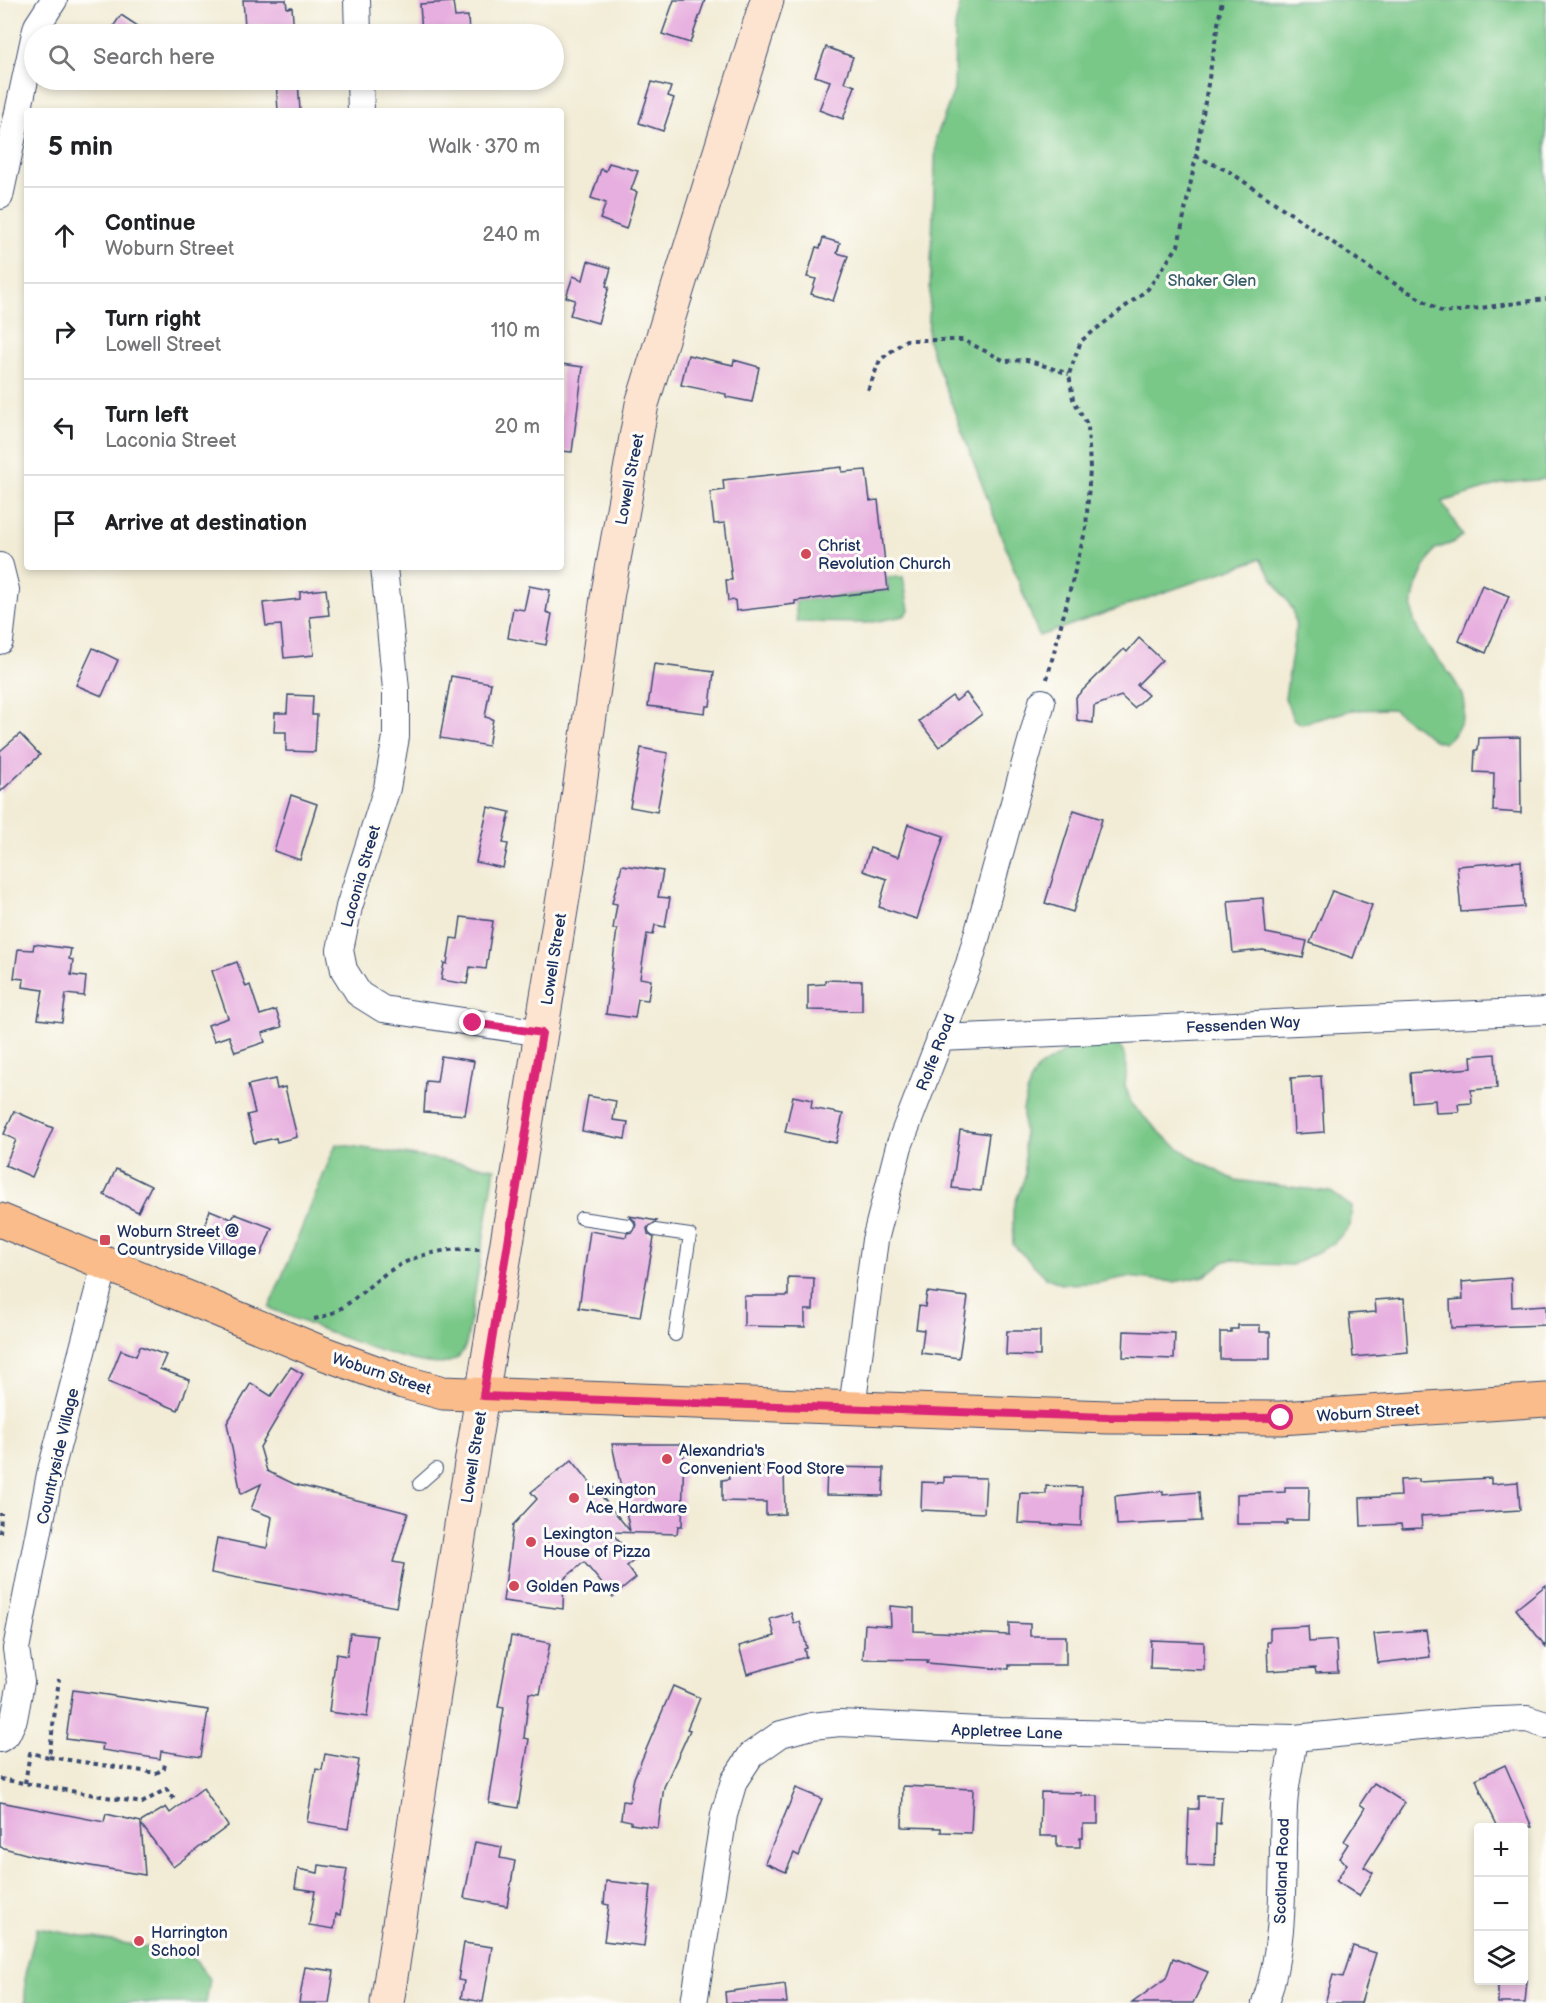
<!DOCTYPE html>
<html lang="en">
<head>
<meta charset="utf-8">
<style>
	:root { --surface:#fff; --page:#f2f2f2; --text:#202124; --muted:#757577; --line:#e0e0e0 }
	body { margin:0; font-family:"Balsamiq Sans",sans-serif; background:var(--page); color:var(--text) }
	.controls { position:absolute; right:18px; bottom:18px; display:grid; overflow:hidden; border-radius:6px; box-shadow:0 3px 9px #0003 }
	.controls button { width:54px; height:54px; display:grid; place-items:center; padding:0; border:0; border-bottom:2px solid var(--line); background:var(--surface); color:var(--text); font:30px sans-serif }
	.stop { position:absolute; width:18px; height:18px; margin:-14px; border:4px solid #db2777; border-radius:50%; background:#fff }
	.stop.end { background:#db2777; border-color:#fff; box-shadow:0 2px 6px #0008 }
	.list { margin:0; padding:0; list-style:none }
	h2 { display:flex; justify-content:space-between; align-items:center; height:78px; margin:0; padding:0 24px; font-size:26px }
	h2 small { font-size:20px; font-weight:400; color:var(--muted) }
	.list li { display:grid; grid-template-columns:39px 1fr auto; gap:18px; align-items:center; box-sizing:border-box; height:96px; padding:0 24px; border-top:2px solid var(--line) }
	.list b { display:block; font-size:22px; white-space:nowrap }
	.list p { margin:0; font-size:20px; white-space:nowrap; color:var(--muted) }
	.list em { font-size:20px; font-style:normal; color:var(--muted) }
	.icon { flex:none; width:33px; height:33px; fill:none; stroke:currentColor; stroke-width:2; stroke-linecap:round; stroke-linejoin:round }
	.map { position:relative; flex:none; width:1546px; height:2003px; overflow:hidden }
	.search { position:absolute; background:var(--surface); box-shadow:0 3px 9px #0003; left:24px; top:24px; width:540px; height:66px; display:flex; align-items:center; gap:15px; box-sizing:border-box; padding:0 21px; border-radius:33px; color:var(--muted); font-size:22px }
	.panel { position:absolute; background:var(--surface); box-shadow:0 3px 9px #0003; left:24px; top:108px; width:540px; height:462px; border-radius:6px }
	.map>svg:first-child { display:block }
	.green { fill:#79c888; stroke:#4a7c73; stroke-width:1.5 }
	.building { fill:#e7afdf }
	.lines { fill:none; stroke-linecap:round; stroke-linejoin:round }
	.service-casing { stroke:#3b4b70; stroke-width:14 }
	.minor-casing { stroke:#3b4b70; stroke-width:28 }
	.secondary-casing { stroke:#3b4b70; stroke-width:35 }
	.primary-casing { stroke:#3b4b70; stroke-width:35 }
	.path { stroke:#3b4b70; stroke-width:4; stroke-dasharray:4.5 4.5; stroke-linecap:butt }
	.service { stroke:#fff; stroke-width:12 }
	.minor { stroke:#fff; stroke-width:26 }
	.secondary { stroke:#fde4d0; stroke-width:33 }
	.primary { stroke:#f9bc8a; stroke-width:33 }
	.route { stroke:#db2777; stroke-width:8 }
	.poi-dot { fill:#d1495b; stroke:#fdfcf7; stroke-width:2 }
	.labels { text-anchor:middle; stroke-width:6; stroke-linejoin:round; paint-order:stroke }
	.park-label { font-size:16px; fill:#375d6b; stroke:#fdfcf7 }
	.street-label { font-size:16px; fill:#1b2f5e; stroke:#fdfcf7 }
	.poi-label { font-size:16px; fill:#1b2f5e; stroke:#fdfcf7; text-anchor:start }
</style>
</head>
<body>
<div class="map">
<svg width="1546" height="2003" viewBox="0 0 1546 2003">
	<rect width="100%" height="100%" fill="#fdfcf7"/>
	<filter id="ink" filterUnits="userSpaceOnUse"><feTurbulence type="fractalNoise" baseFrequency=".0167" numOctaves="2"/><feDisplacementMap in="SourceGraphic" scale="12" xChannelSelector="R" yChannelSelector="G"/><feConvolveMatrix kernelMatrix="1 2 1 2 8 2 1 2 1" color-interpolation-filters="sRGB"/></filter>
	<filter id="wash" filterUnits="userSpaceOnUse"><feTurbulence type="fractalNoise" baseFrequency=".008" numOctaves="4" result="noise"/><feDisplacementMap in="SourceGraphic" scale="24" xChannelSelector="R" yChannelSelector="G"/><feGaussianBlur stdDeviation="1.35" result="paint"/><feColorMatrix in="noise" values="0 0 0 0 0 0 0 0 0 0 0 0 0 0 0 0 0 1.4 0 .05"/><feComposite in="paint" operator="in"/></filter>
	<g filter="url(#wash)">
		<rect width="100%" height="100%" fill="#f2ecd6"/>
		<g class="green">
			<path d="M 961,0 L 1546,0 L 1546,479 L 1504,483 L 1442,502 L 1463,536 L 1450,544 L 1435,549 C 1422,570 1405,601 1416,626 C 1433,667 1496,698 1444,743 L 1434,740 L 1393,709 L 1352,710 L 1301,724 L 1293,719 L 1285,698 L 1296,628 L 1293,610 L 1260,559 L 1039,636 L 928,341 L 936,138 L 954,90 L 955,26 Z"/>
			<polygon points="887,577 903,577 909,610 904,616 867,623 797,622 795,601 888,590"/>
			<polygon points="1110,1037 1123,1051 1127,1067 1125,1085 1132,1105 1169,1141 1198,1161 1235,1180 1331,1192 1352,1207 1350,1226 1333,1244 1292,1265 1256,1264 1233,1259 1223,1262 1205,1276 1174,1282 1127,1277 1096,1283 1061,1284 1046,1277 1013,1245 1013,1209 1025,1176 1023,1109 1030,1083 1037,1069 1083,1039"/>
			<path d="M 336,1144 L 495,1168 L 467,1340 C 465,1351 458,1360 446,1363 C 417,1371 301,1321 269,1308 Z"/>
			<polygon points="37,1928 191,1955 210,1979 206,2003 25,2003 25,1974"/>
		</g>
		<g id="blocks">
			<g class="building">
				<polygon points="243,0 286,0 287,8 292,7 294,34 267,34 267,25 245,26"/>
				<polygon points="674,0 705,0 690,43 662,34"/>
				<polygon points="453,2 455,17 468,16 469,34 422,34 420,4"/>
				<polygon points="121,15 150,34 108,34"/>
				<polygon points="826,47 853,57 844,82 855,86 843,119 819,110 830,81 815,76"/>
				<polygon points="276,80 298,80 300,111 278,111"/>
				<polygon points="652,82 671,87 668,96 674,98 663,131 639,123"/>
				<polygon points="609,163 638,171 631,190 637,192 626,229 600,219 606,203 591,198 601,169 606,171"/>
				<polygon points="823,238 840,243 837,253 848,256 833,301 811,294 816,279 807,277 816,247 820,248"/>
				<polygon points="588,261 611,268 606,286 609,287 598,323 570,315 575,300 566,297 573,276 583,280"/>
				<polygon points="688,355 733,365 734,360 759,367 752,402 726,397 726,394 681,385"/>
				<polygon points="561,364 583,367 572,452 561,451"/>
				<polygon points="842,467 842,472 866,470 870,501 878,500 888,590 795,601 795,604 736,611 735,600 728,601 726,580 732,580 725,523 714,524 710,492 724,490 723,480"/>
				<polygon points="1482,585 1509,596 1486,653 1459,641"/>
				<polygon points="529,586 550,590 546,612 552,614 546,645 508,638 513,608 524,610"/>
				<polygon points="326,589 329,615 310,617 314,655 284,658 281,625 266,626 263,603 300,599 300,592"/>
				<polygon points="1139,638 1162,660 1137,685 1148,695 1134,708 1121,696 1094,706 1093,723 1077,720 1076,697 1124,649 1127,652"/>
				<polygon points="93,648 118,660 102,696 76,685"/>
				<polygon points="654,664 714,672 710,706 706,706 705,713 648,706"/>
				<polygon points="451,676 491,683 485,717 493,719 488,746 440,738"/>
				<polygon points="966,693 982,714 939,747 919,721 952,696 956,701"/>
				<polygon points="288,695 313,696 312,715 317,715 315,752 286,751 286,732 274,732 275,713 287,713"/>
				<polygon points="20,734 40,755 0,792 0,751"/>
				<polygon points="1520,737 1521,813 1493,811 1494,773 1474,772 1475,750 1478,750 1479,738"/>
				<polygon points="641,748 668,753 657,812 630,807"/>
				<polygon points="291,795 317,804 300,860 274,851"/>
				<polygon points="488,807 510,812 503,843 508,844 503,868 476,862"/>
				<polygon points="1074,810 1102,819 1073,912 1045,903"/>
				<polygon points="908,824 944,836 917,919 879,907 887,879 863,871 870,848 898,857"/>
				<polygon points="1521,861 1524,907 1461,912 1457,866"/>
				<polygon points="622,865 663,871 658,897 670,898 665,927 655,925 653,935 647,934 640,978 651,980 648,1000 638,999 635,1018 606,1014 617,929 613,929 617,904 612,903"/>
				<polygon points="1332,891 1372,905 1353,958 1310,943"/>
				<polygon points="1263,898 1266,933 1307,941 1303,958 1263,950 1233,953 1228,901"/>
				<polygon points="461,917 493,921 486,969 470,967 467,984 441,980 444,963 447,964 451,938 458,939"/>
				<polygon points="34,944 71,949 69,959 73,960 71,975 86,977 84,996 66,994 62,1022 38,1019 43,990 23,987 24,979 14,978 18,949 33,950"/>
				<polygon points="237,962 246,987 250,985 260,1015 276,1010 282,1027 262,1033 265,1042 235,1052 229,1036 214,1041 208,1025 228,1018 212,971"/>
				<polygon points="825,980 862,981 862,1011 808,1010 808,985 825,984"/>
				<polygon points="1495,1054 1497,1088 1471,1090 1472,1103 1458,1104 1459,1112 1436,1113 1435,1100 1412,1102 1410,1073 1472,1068 1471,1056"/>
				<polygon points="441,1056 474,1061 465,1115 424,1112 426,1081 437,1082"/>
				<polygon points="1321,1076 1324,1132 1294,1134 1291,1078"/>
				<polygon points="275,1079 277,1089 285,1087 297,1137 277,1142 276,1138 254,1143 247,1115 255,1113 248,1085"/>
				<polygon points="588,1096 616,1101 613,1120 628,1122 625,1139 582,1131"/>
				<polygon points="793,1096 812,1100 811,1108 843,1114 836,1143 785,1132"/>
				<polygon points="14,1111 53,1128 32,1177 5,1165 16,1140 4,1134"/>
				<polygon points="960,1130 989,1134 981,1191 952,1188"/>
				<polygon points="116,1169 151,1186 138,1212 104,1195"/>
				<polygon points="210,1210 232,1219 235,1214 272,1228 261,1255 202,1232"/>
				<polygon points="629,1216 657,1221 647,1228 648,1234 654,1238 640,1317 579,1308 590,1231 626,1237 627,1233 632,1232 636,1227 635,1221"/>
				<polygon points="788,1277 814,1278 813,1310 805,1310 805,1327 744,1326 744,1296 788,1296"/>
				<polygon points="1511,1278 1512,1307 1546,1305 1546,1325 1451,1328 1450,1300 1463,1299 1462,1282"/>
				<polygon points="927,1292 968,1297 959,1358 921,1353 924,1330 916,1329 919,1306 925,1307"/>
				<polygon points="1404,1298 1408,1352 1353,1357 1349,1314 1376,1312 1375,1300"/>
				<polygon points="1238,1325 1260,1325 1260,1332 1270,1332 1270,1359 1220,1359 1220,1332 1231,1332 1231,1329 1238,1329"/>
				<polygon points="1007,1331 1040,1331 1040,1356 1006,1355"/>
				<polygon points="1124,1331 1175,1333 1174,1359 1123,1357"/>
				<polygon points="140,1346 166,1355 160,1369 190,1380 178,1410 108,1382 121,1350 136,1356"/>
				<polygon points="291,1367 303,1374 260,1447 267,1471 294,1484 408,1513 393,1562 404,1564 396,1607 211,1573 217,1538 267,1548 272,1517 251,1509 261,1484 241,1494 227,1423 251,1383 271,1396"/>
				<polygon points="612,1444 684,1444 682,1526 678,1526 677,1534 611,1532 635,1560 627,1566 636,1578 613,1597 584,1562 564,1579 563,1609 503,1601 513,1525 537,1499 531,1492 572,1460 630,1531"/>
				<polygon points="745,1465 784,1469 785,1514 766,1515 766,1502 722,1501 722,1480 729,1479 728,1473 745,1473"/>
				<polygon points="827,1467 884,1468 883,1496 826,1495"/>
				<polygon points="944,1477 986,1478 984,1513 921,1510 922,1482 944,1483"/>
				<polygon points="1491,1478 1491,1484 1518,1482 1520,1510 1421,1516 1422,1528 1402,1529 1401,1524 1361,1526 1360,1498 1401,1496 1400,1480 1419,1479 1419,1482"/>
				<polygon points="1046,1486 1082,1487 1081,1526 1018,1523 1020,1493 1046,1494"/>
				<polygon points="1285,1487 1309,1487 1308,1520 1287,1520 1287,1524 1237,1524 1237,1494 1285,1492"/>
				<polygon points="1163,1491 1163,1495 1199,1492 1201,1521 1117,1525 1115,1496"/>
				<polygon points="1546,1585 1546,1647 1516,1609"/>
				<polygon points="890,1606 914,1608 914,1631 1009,1635 1009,1623 1030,1624 1030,1636 1066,1636 1066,1665 1009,1665 1009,1669 988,1668 927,1663 928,1660 863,1659 865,1624 891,1626"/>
				<polygon points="791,1613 794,1623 800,1622 807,1648 804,1649 806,1657 747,1674 739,1646 775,1636 770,1619"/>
				<polygon points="1308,1626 1309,1642 1336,1640 1338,1672 1316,1673 1315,1668 1268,1671 1267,1642 1270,1642 1270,1628"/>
				<polygon points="1426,1630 1430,1657 1378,1663 1374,1634"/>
				<polygon points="350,1633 377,1636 367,1717 329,1712 336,1654 347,1656"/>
				<polygon points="511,1636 550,1643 540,1694 529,1693 524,1738 529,1739 518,1808 489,1803 504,1708 498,1707"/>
				<polygon points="1151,1640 1204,1642 1204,1670 1150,1668"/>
				<polygon points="673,1686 700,1698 687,1729 690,1730 664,1787 658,1828 631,1824 631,1821 621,1819 623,1801 629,1802 634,1778"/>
				<polygon points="73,1690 208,1710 201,1757 161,1751 160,1759 102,1750 103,1744 66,1739"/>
				<polygon points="325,1754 359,1760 348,1829 307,1822 316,1769 322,1770"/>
				<polygon points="1505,1765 1532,1827 1498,1827 1481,1792 1476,1779"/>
				<polygon points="1374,1783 1405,1803 1364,1867 1373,1873 1359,1896 1336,1881 1347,1864 1339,1858 1348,1844 1344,1841 1365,1808 1360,1804"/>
				<polygon points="903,1786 973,1789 971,1833 941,1832 941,1828 902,1827"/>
				<polygon points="203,1788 228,1826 173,1867 141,1824 145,1875 37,1857 0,1847 0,1802 104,1822 106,1814 141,1822 166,1807 170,1813"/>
				<polygon points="796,1788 822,1799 799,1856 794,1853 786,1872 765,1863"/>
				<polygon points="1041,1792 1082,1793 1082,1796 1098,1796 1098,1824 1083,1824 1083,1838 1080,1838 1080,1847 1057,1847 1057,1836 1040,1836"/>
				<polygon points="1198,1796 1222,1797 1220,1824 1216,1823 1215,1866 1187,1865 1189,1809 1198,1809"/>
				<polygon points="475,1842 502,1847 500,1858 515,1861 507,1906 464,1898"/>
				<polygon points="319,1865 347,1869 340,1915 336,1914 334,1929 309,1925 315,1891 295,1888 298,1869 318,1873"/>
				<polygon points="606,1881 651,1886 644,1946 604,1941 609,1905 604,1904"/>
				<polygon points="464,1943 492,1947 483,2002 461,1998 464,1981 458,1980"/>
				<polygon points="1353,1946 1376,1953 1361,2003 1325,2003 1333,1975 1343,1977"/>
				<polygon points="1173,1958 1208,1972 1193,2003 1132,2003 1166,1978"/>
				<polygon points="305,1967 334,1971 329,2003 299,2003"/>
				<polygon points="1498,1980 1527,1980 1525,2003 1498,2003"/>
				<polygon points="785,1984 787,2003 726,2003 725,1992"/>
			</g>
		</g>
	</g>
	<g filter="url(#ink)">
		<use href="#blocks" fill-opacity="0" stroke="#3b4b70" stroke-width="1.5"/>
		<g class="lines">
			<g class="service-casing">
				<g id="service">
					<polyline points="581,1218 628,1225"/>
					<polyline points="655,1230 690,1235 675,1335"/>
					<polyline points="419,1484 436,1469"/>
				</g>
			</g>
			<g class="minor-casing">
				<g id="minor">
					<polyline points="357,0 358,34"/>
					<polyline points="35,34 37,26 54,0"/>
					<polyline points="360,80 361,111"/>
					<polyline points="0,196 34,38"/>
					<polyline points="0,566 6,590 0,641"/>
					<polyline points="384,567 396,689 396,737 387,788 349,907 340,950 344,970 359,994 383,1009 542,1033"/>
					<polyline points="940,1038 1546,1011"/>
					<polyline points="852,1407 875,1240 899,1146 969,964 1042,702"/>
					<polyline points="0,1739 7,1734 14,1719 21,1682 16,1649 50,1474 105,1264"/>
					<polyline points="694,2003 724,1815 734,1781 751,1755 781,1734 812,1726 840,1723 1000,1731 1294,1738 1474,1721 1527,1719 1546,1725"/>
					<path d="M 1265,2003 C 1287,1941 1281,1872 1284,1807 C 1285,1784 1291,1761 1294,1738"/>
				</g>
			</g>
			<g class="secondary-casing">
				<polyline id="secondary" points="387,2003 443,1636 568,867 607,598 642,404 767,0"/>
			</g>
			<g class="primary-casing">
				<polyline id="primary" points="0,1220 320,1352 403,1382 443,1393 1108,1417 1281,1418 1546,1400"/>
			</g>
			<g class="path">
				<polyline points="1196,156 1230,172 1377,273 1444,313 1546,299"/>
				<polyline points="868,390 880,360 906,340 963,340 1005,361 1027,360 1069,374"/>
				<polyline points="1047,679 1086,528 1090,469 1088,426 1073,399 1069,374 1081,341 1148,289 1178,246 1196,156 1222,0"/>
				<path d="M 314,1319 C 343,1313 357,1295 380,1278 C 410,1254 443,1248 481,1249"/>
				<polyline points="0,1533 1,1513"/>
				<polyline points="49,1757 156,1773 164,1769 165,1763"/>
				<polyline points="0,1779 142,1803 166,1789 176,1802"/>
				<polyline points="25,1783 30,1753 49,1757 59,1679"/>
			</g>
			<use href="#service" class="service"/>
			<use href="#minor" class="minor"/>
			<use href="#secondary" class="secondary"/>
			<use href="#primary" class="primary"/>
		</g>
	</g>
	<g class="lines" filter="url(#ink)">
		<polyline class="route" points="473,1023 542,1033 483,1396 1108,1417 1281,1418"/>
	</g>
	<g class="poi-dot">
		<circle cx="806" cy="554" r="6"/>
		<rect x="99" y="1234" width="12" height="12" rx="3"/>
		<circle cx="667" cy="1459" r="6"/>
		<circle cx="574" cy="1498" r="6"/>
		<circle cx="531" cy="1542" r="6"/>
		<circle cx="514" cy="1586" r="6"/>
		<circle cx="139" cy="1941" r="6"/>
	</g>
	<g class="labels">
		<g class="park-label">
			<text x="1212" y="286">Shaker Glen</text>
		</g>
		<g class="street-label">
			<text transform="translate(629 479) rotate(-79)" y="6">Lowell Street</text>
			<text transform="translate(360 876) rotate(-74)" y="6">Laconia Street</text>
			<text transform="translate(553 959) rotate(-81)" y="6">Lowell Street</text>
			<text transform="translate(1243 1024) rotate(-3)" y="6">Fessenden Way</text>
			<text transform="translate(935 1052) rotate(-69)" y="6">Rolfe Road</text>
			<text transform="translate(382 1373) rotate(18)" y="6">Woburn Street</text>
			<text transform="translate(1368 1412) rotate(-4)" y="6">Woburn Street</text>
			<text transform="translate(57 1456) rotate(-77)" y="6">Countryside Village</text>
			<text transform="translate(473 1457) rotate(-81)" y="6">Lowell Street</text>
			<text transform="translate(1007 1731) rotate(2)" y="6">Appletree Lane</text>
			<text transform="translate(1281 1871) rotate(-88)" y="6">Scotland Road</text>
		</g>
		<g class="poi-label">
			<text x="818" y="551">Christ<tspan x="818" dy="18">Revolution Church</tspan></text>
			<text x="117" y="1237">Woburn Street @<tspan x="117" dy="18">Countryside Village</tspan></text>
			<text x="679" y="1456">Alexandria's<tspan x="679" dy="18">Convenient Food Store</tspan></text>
			<text x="586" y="1495">Lexington<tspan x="586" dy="18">Ace Hardware</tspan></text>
			<text x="543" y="1539">Lexington<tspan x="543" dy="18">House of Pizza</tspan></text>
			<text x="526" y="1592">Golden Paws</text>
			<text x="151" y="1938">Harrington<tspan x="151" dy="18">School</tspan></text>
		</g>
	</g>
</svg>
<div class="controls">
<button>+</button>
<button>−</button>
<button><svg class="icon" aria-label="layers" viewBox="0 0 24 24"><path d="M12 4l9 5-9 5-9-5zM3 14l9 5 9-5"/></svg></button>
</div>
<div class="stop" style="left:1281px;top:1418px"></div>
<div class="stop end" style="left:473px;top:1023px"></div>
<div class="search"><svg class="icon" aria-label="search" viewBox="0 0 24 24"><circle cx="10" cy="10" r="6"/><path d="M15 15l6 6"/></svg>Search here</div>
<section class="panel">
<h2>5 min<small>Walk · 370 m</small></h2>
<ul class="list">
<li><svg class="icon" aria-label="ahead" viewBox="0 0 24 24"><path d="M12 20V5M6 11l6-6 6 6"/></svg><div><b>Continue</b><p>Woburn Street</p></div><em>240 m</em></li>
<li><svg class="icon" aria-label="right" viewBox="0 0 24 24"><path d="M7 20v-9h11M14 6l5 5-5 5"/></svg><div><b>Turn right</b><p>Lowell Street</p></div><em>110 m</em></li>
<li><svg class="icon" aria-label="left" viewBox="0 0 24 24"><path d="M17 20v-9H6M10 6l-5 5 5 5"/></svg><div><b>Turn left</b><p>Laconia Street</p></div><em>20 m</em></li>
<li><svg class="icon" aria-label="arrive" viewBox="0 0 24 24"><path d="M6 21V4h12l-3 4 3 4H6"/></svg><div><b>Arrive at destination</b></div></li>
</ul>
</section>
</div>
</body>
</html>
